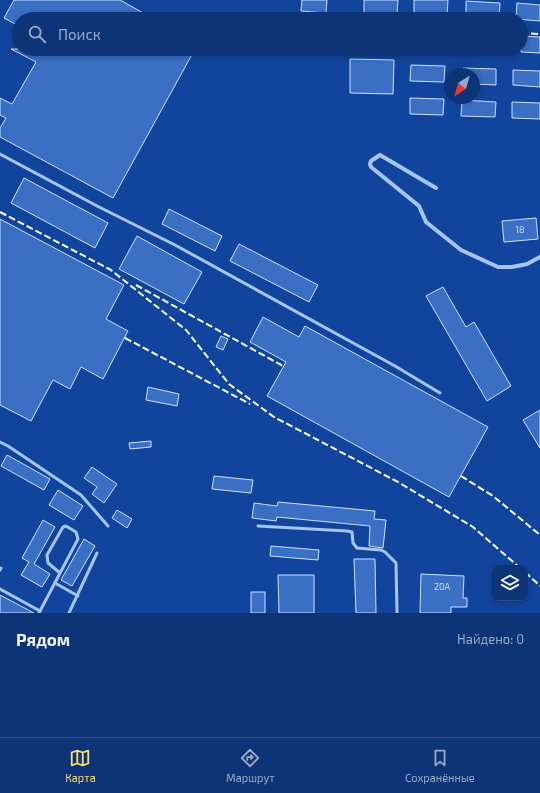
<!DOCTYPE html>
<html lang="ru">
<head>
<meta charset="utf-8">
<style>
	:root { --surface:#0d3476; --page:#163c7b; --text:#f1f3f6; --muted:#9aaac5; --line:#2d4f88; --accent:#ffdd6a }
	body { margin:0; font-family:"Exo 2",sans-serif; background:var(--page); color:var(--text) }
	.controls { position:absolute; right:12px; bottom:12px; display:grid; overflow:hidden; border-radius:8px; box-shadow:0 2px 6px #0003 }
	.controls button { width:36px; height:36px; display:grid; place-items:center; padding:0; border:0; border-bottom:1px solid var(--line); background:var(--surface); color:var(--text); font:20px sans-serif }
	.compass { position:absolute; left:444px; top:68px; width:36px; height:36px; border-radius:50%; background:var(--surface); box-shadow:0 2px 6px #0003; rotate:217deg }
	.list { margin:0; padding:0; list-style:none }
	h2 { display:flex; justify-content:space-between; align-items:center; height:52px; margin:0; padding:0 16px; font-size:17px }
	h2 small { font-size:13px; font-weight:400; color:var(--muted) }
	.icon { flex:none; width:22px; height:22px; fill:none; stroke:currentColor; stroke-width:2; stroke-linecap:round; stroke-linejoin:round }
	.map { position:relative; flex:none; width:540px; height:613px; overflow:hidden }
	.search { position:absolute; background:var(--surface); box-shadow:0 2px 6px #0003; left:12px; right:12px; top:12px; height:44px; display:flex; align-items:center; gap:10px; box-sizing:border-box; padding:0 14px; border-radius:22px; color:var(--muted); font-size:15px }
	.sheet { height:124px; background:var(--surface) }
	nav { display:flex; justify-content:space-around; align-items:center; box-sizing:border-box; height:56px; border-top:1px solid var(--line); background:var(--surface); font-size:11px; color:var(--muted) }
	nav a { display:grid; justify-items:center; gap:2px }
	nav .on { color:var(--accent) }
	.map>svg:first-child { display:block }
	.building { fill:#3a6fc4; stroke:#cfe1fe }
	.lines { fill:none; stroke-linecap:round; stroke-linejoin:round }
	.lane { stroke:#a6c5f5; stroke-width:3 }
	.street { stroke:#a6c5f5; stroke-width:4 }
	.rail { stroke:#fff; stroke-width:2; stroke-dasharray:7 3; stroke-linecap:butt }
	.labels { text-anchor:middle; stroke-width:4; stroke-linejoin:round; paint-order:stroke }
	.number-label { font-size:9px; fill:#cedbf0 }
</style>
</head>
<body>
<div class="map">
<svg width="540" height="613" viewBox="0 0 540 613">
	<rect width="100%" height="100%" fill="#11459d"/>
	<g class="building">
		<polygon points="14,0 120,0 154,19 19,19 19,26 4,18"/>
		<polygon points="302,0 327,0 326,13 301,11"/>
		<polygon points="364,0 398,0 397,14 364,13"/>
		<polygon points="414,0 448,0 447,16 414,15"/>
		<polygon points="466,1 500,3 499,19 466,17"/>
		<polygon points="517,3 540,5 540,21 516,19"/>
		<polygon points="521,36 540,37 540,53 521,52"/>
		<polygon points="11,49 195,49 113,198 0,137 0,128 6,118 0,115 0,98 12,104 36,62"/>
		<polygon points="350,59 394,60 393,94 350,93"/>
		<polygon points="411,65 445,66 444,82 410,81"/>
		<polygon points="463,68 496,69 496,85 474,84 474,74 463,74"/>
		<polygon points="513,70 540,71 540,87 513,85"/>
		<polygon points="410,98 444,99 443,115 410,114"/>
		<polygon points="462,100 496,102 495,117 461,116"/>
		<polygon points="512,102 540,103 540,119 512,118"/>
		<polygon points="24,178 108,223 95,248 11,203"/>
		<polygon points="169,209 222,236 215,251 162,224"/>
		<polygon points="536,218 538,239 504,242 502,221"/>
		<polygon points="0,219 124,285 106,319 128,331 103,379 81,367 70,389 53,380 31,421 0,405"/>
		<polygon points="137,236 202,272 184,304 119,269"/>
		<polygon points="239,244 318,285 309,302 230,261"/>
		<polygon points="443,287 466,327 474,322 511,386 487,401 426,296"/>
		<polygon points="263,317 299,337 305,326 488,427 449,497 267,396 286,362 250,342"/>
		<polygon points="221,336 228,339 223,350 216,347"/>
		<polygon points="148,387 179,394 177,406 146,400"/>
		<polygon points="540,410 540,448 523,420"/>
		<polygon points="151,441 151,447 130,449 129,443"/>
		<polygon points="7,455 50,479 44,490 1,466"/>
		<polygon points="92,467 117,484 104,503 92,494 97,487 84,478"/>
		<polygon points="214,476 253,480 251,493 212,489"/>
		<polygon points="58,490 83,506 74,520 49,505"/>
		<polygon points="278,502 375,511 374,519 386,520 383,548 369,546 370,526 277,517 276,521 252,518 254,503 277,506"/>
		<polygon points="117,510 132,519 127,528 112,518"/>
		<polygon points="43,520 55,527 34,564 50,574 42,587 21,575 29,562 22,558"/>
		<polygon points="84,539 95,546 72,586 61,580"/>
		<polygon points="271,546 319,550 318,560 270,556"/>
		<polygon points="354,559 375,559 376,613 356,613"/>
		<polygon points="421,574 464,576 463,598 467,598 467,607 451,607 451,613 420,613"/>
		<polygon points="278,575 314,575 314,613 279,613"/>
		<rect x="251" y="592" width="14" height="21"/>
		<polygon points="0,595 34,613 0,613"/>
	</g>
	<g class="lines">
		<g class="lane">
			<polyline points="0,154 99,207 175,245 395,366 440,393"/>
			<polyline points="0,442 8,446 81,495 108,526"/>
			<polyline points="258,526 347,531 352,532 353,543 357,548 381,550 385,552 396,563 397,613"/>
			<polyline points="0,570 1,568"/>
			<polyline points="55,583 78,596"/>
			<polyline points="0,589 40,611"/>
			<polyline points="39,613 78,539 76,532 66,526 63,527 47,555 48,563 60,573"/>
			<polyline points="69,613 97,553"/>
		</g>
		<polyline class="street" points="436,188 380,155 371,161 370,164 371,167 419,206 426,222 461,250 498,267 512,267 527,264 540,257"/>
		<g class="rail">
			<polyline points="521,33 540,34"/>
			<polyline points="0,212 111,270 186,330 229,384 274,417 398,482 473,527 520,568"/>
			<polyline points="136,285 283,366"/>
			<polyline points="125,338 250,404"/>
			<polyline points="461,476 493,496 540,535"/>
			<polyline points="525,572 540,586"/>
		</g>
	</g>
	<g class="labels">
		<g class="number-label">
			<text x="520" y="233">18</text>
			<text x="442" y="590">20А</text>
		</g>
	</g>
</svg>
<div class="controls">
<button><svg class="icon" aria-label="layers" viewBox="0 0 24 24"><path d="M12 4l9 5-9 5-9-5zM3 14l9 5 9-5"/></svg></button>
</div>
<svg class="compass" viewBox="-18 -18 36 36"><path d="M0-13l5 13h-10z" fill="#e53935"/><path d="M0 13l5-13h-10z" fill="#9aaac5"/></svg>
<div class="search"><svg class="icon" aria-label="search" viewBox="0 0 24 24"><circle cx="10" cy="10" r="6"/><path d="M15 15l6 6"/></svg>Поиск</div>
</div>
<section class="sheet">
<h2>Рядом<small>Найдено: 0</small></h2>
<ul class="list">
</ul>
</section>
<nav>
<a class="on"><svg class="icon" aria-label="map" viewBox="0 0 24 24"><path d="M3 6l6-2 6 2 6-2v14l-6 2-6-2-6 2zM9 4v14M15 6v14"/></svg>Карта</a>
<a><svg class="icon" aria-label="directions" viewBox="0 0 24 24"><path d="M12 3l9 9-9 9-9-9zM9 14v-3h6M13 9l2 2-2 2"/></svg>Маршрут</a>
<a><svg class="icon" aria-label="saved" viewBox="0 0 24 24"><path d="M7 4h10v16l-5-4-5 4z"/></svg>Сохранённые</a>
</nav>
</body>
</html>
